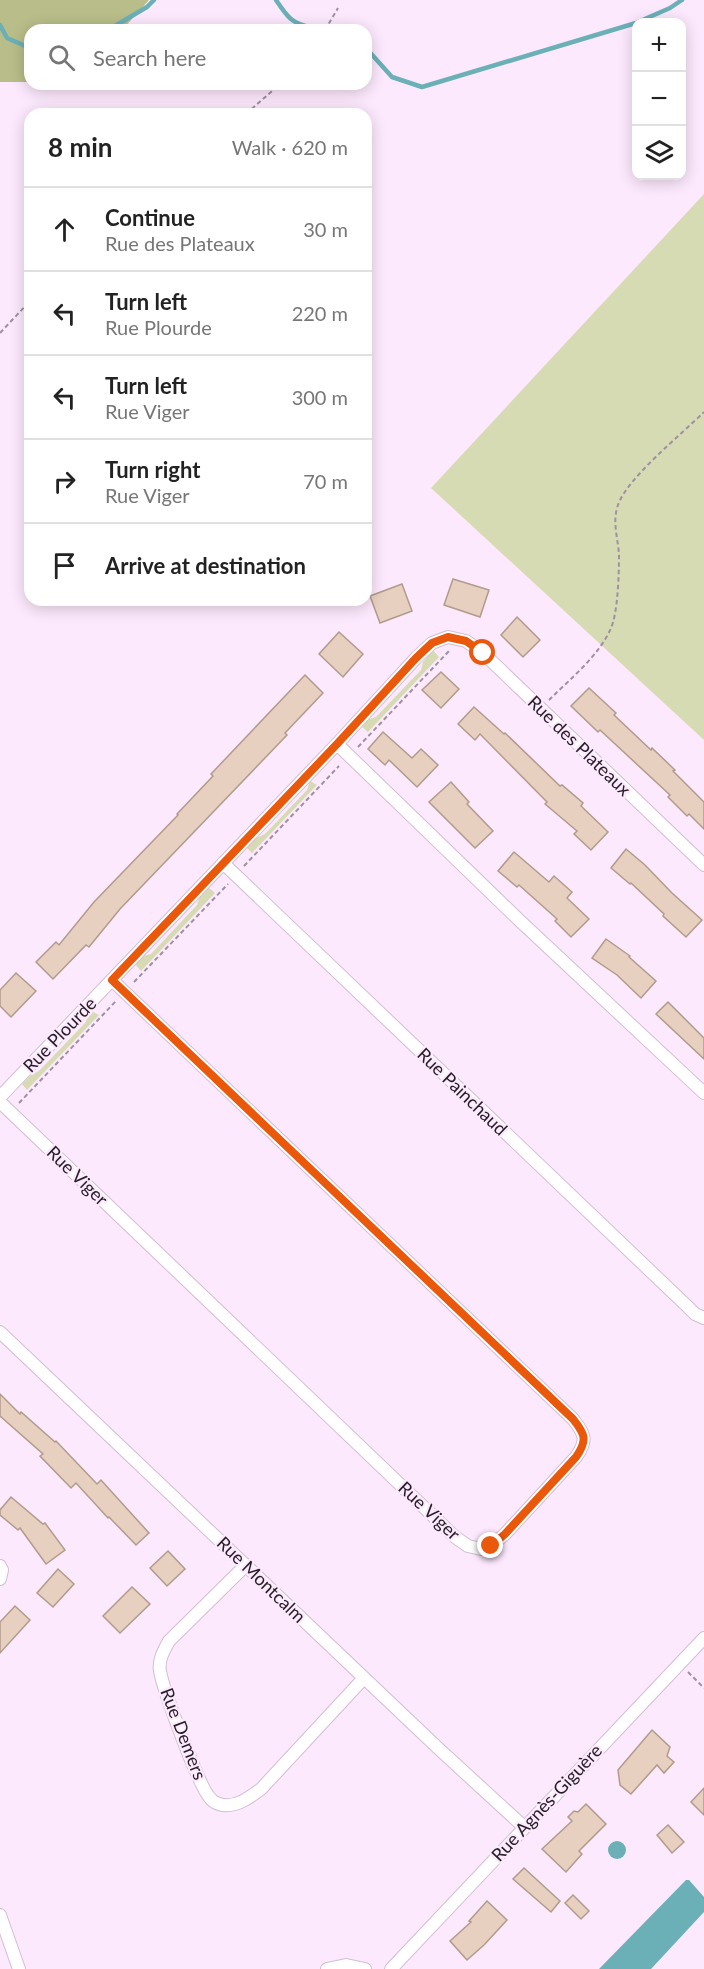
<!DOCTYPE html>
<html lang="en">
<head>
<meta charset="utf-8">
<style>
	:root { --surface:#fff; --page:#f2f2f2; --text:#222; --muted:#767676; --line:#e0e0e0 }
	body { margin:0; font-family:Lato,sans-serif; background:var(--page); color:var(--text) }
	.controls { position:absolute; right:18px; top:18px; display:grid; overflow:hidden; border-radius:12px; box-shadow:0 3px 15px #0003 }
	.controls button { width:54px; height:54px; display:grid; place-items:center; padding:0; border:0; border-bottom:2px solid var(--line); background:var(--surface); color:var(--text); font:30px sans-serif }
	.stop { position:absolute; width:18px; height:18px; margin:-14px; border:4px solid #ea580c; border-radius:50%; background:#fff }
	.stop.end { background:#ea580c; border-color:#fff; box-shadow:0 2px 6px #0008 }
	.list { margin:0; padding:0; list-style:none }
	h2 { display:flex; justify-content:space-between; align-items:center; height:78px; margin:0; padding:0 24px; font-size:26px }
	h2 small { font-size:20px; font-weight:400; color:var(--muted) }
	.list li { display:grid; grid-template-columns:39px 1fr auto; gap:18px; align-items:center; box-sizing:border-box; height:84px; padding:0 24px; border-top:2px solid var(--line) }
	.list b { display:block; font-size:22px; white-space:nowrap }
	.list p { margin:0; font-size:20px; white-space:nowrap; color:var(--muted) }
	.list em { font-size:20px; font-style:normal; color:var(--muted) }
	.icon { flex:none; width:33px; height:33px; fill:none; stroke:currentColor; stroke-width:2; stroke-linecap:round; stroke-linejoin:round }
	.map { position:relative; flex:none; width:704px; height:1969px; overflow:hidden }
	.search { position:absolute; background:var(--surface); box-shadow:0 3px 15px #0003; left:24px; top:24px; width:348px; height:66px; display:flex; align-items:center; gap:15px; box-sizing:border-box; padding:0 21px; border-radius:18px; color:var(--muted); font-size:22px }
	.panel { position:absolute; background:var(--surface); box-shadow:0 3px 15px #0003; left:24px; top:108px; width:348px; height:498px; border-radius:18px }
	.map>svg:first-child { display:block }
	.green { fill:#d7dbb4 }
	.forest { fill:#b8bd89 }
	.water { fill:#6bb0b7 }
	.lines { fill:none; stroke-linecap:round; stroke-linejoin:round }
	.stream { stroke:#6bb0b7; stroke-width:4.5 }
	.building { fill:#e8d0c1; stroke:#b19b8c; stroke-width:1.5 }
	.minor-casing { stroke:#d2bed1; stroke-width:14 }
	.path { stroke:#9f919f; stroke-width:2; stroke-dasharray:4.5 3; stroke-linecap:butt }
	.minor { stroke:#fff; stroke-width:12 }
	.route { stroke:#ea580c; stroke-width:8 }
	.labels { text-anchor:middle; stroke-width:4.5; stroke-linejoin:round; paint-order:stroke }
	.street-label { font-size:18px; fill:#241d24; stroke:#fde9fd }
</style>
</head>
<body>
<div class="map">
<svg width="704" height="1969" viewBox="0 0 704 1969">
	<rect width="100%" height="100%" fill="#fde9fd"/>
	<g class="green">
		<polygon points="704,194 704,740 431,488"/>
		<polygon points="433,650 439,657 368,732 361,726 369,719 376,717 421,670 423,662"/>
		<polygon points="310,781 317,785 252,853 246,847 254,839 265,834 307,790"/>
		<polygon points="208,887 215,893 141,971 135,964 143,956 151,954 197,905 200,896"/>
		<polygon points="91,1011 99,1015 27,1090 22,1084 31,1075 39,1071 85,1023"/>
	</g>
	<polygon class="forest" points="0,0 149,0 122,30 30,30 30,82 0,82"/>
	<g class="water">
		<circle cx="617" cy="1850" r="9"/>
		<polygon points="686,1880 689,1880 704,1897 704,1912 651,1969 599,1969"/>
	</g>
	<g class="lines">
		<g class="stream">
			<path d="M 276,0 C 288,18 292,24 314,28"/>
			<polyline points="638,22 670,8 682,0"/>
			<polyline points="0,25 7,38 30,48"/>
			<polyline points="337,29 339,30"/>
			<polyline points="108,30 147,7 154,0"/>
			<polyline points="366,48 392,77 422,87 636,23"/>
		</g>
	</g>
	<g class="building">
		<polygon points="453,579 489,590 480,617 444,605"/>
		<polygon points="402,584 412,611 380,623 370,596"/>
		<polygon points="517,617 540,640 523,657 501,635"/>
		<polygon points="339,632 363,654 343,677 319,654"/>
		<polygon points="441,672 459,689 441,708 422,690"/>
		<polygon points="305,675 323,693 285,733 287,735 120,909 89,947 86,945 53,979 36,962 56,942 59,945 94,902 178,815 177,814 213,776 211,774"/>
		<polygon points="589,688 616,713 614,715 651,750 652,748 675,770 673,771 704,802 704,829 689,814 687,816 668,797 670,795 600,730 598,732 571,706"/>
		<polygon points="474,707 504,734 505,733 560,786 562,785 583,803 581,806 608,832 591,850 574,834 577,831 545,804 547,802 480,734 475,740 458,724"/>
		<polygon points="383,732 412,758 421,749 438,765 417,787 389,760 385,765 368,749"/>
		<polygon points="451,782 469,802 467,804 493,831 475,848 429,802"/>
		<polygon points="626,849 645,865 672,893 702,920 686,937 663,916 664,914 631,883 630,884 611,868"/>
		<polygon points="514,852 549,882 554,876 572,892 567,898 589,919 571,937 555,921 557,919 519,885 517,887 498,871"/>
		<polygon points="606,939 630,956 629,957 656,981 641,998 617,975 592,958"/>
		<polygon points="16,973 36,991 11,1017 0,1006 0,990"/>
		<polygon points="668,1002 704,1038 704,1059 656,1014"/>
		<polygon points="0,1394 20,1414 21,1412 55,1442 56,1441 97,1484 101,1480 149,1533 136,1545 109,1517 108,1518 76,1483 71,1488 40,1456 43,1454 0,1416"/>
		<polygon points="11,1497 43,1524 45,1523 65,1550 46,1564 20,1528 18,1530 0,1515 0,1510"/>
		<polygon points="168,1551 185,1569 167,1586 150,1568"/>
		<polygon points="58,1569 74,1584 53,1607 37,1593"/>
		<polygon points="132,1587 150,1604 120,1633 103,1616"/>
		<polygon points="15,1606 30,1620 0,1653 0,1622"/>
		<polygon points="652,1730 670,1747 667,1756 674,1762 664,1773 657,1765 631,1794 620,1785 618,1770"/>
		<polygon points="704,1788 704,1815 691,1802"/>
		<polygon points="586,1804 606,1824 579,1851 582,1854 566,1872 542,1849 572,1821 568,1817 574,1811 578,1812"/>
		<polygon points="668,1825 684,1842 672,1853 657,1835"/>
		<polygon points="524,1868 560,1901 551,1912 513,1879"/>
		<polygon points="573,1895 589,1911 581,1919 565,1903"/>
		<polygon points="487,1901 507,1920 484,1945 467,1960 450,1941 471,1922 469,1921"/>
	</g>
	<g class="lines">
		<g class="minor-casing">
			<g id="minor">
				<polyline points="337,744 519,920 704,1093"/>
				<polyline points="223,863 688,1307 695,1314 704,1318"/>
				<polyline points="0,1097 337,744 416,658 432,643 448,637 466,641 483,653 704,865"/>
				<path d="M 0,1102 L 455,1537 L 468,1546 L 481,1549 L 491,1546 L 505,1534 L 576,1457 C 588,1440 585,1434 573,1419 L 112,980"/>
				<polyline points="0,1332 439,1749 524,1827"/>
				<path d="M 246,1565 L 169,1641 C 164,1650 158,1660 160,1671 C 163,1689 200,1790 211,1799 C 213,1802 216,1803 219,1804 C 234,1809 249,1798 261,1789 L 364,1678"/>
				<polyline points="0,1566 2,1570 0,1579"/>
				<polyline points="0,1915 19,1969"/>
				<polyline points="327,1969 346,1965 365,1969"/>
				<polyline points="391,1969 704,1638"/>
			</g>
		</g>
		<g class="path">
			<polyline points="325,30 338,8"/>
			<polyline points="246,114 280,84"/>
			<polyline points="0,333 30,301"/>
			<path d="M 549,700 C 570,679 599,656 611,628 C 618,612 619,573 619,555 C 618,538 612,522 618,505 C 627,478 682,434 704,412"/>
			<polyline points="358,747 449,651"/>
			<polyline points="244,866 339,766"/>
			<polyline points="134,982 228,884"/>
			<polyline points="19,1103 116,1001"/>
			<polyline points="688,1672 704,1688"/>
		</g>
		<use href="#minor" class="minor"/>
	</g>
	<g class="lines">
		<path class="route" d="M 483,653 L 466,641 L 448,637 L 432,643 L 416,658 L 337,744 L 112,980 L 573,1419 C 585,1434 588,1440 576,1457 L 505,1534 L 491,1546"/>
	</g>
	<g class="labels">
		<g class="street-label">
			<text transform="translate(579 746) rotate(44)" y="6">Rue des Plateaux</text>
			<text transform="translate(60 1035) rotate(-46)" y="6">Rue Plourde</text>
			<text transform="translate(462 1092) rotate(44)" y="6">Rue Painchaud</text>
			<text transform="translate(77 1176) rotate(44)" y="6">Rue Viger</text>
			<text transform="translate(429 1511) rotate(43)" y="6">Rue Viger</text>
			<text transform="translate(261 1580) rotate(44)" y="6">Rue Montcalm</text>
			<text transform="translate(183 1734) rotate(69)" y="6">Rue Demers</text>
			<text transform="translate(547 1803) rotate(-47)" y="6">Rue Agnès-Giguère</text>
		</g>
	</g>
</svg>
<div class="controls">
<button>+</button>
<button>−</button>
<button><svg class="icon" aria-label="layers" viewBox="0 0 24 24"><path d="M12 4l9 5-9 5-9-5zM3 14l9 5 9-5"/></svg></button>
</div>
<div class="stop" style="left:483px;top:653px"></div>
<div class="stop end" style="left:491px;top:1546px"></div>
<div class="search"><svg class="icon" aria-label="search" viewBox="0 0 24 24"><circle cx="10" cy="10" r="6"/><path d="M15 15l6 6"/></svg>Search here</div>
<section class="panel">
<h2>8 min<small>Walk · 620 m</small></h2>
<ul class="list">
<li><svg class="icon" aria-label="ahead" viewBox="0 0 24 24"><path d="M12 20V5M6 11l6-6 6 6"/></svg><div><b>Continue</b><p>Rue des Plateaux</p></div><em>30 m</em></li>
<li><svg class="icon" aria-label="left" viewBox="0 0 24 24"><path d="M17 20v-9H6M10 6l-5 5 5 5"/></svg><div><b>Turn left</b><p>Rue Plourde</p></div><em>220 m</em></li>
<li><svg class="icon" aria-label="left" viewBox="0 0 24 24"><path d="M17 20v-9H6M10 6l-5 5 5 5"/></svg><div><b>Turn left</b><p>Rue Viger</p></div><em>300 m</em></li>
<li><svg class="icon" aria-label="right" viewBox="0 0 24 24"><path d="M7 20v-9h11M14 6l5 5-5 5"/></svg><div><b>Turn right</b><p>Rue Viger</p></div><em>70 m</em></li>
<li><svg class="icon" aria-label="arrive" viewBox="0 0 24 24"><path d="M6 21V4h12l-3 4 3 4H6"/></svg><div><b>Arrive at destination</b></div></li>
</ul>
</section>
</div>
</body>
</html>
